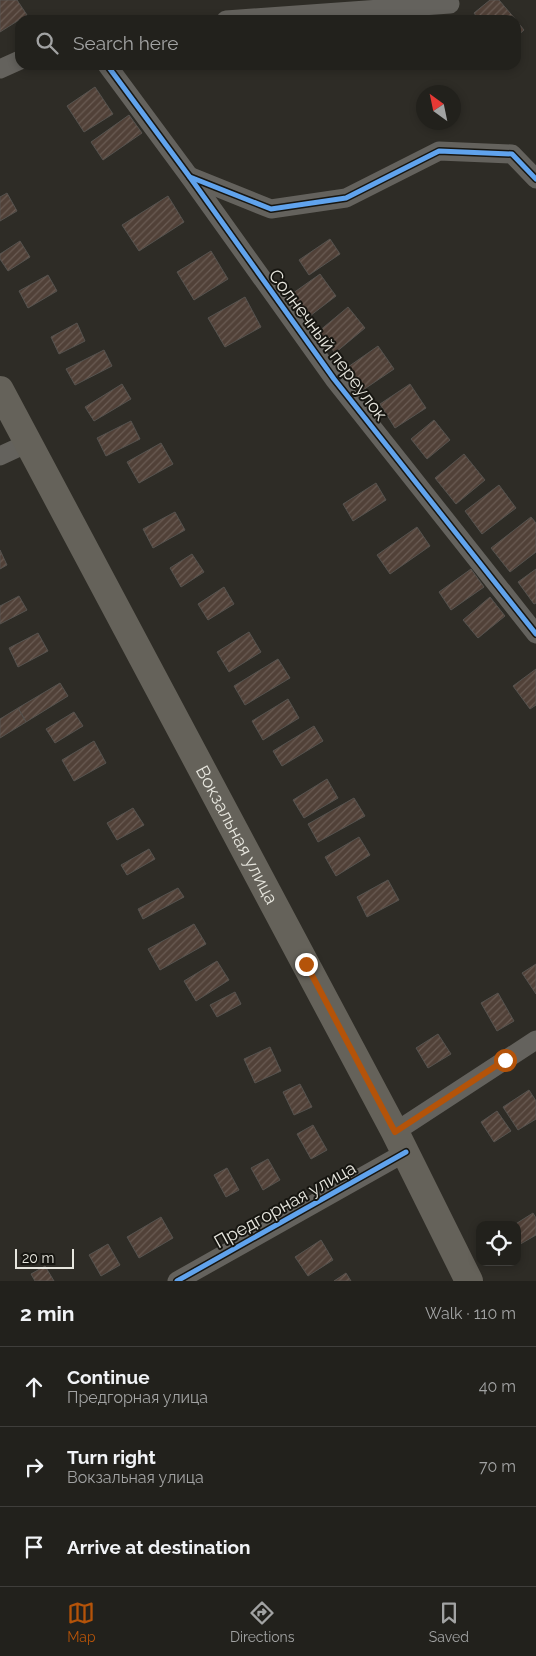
<!DOCTYPE html>
<html lang="en">
<head>
<meta charset="utf-8">
<style>
	:root { --surface:#22211c; --page:#2e2e29; --text:#f1f3f6; --muted:#a2a3a3; --line:#3f3e3b; --accent:#b45309 }
	body { margin:0; font-family:Raleway,sans-serif; background:var(--page); color:var(--text) }
	.controls { position:absolute; right:15px; bottom:15px; display:grid; overflow:hidden; border-radius:10px; box-shadow:0 2px 8px #0003 }
	.controls button { width:45px; height:45px; display:grid; place-items:center; padding:0; border:0; border-bottom:1px solid var(--line); background:var(--surface); color:var(--text); font:25px sans-serif }
	.compass { position:absolute; left:416px; top:85px; width:45px; height:45px; border-radius:50%; background:var(--surface); box-shadow:0 2px 8px #0003; rotate:327deg }
	.scale { position:absolute; left:15px; bottom:12px; width:59px; box-sizing:border-box; padding-left:5px; border:2px solid #e7e6de; border-top:0; font-size:14px; line-height:18px; white-space:nowrap; color:#e7e6de; -webkit-text-stroke:4px #171611; paint-order:stroke }
	.stop { position:absolute; width:15px; height:15px; margin:-11px; border:4px solid #b45309; border-radius:50%; background:#fff }
	.stop.end { background:#b45309; border-color:#fff; box-shadow:0 1px 5px #0008 }
	.list { margin:0; padding:0; list-style:none }
	h2 { display:flex; justify-content:space-between; align-items:center; height:65px; margin:0; padding:0 20px; font-size:21px }
	h2 small { font-size:16px; font-weight:400; color:var(--muted) }
	.list li { display:grid; grid-template-columns:32px 1fr auto; gap:15px; align-items:center; box-sizing:border-box; height:80px; padding:0 20px; border-top:1px solid var(--line) }
	.list b { display:block; font-size:19px; white-space:nowrap }
	.list p { margin:0; font-size:16px; white-space:nowrap; color:var(--muted) }
	.list em { font-size:16px; font-style:normal; color:var(--muted) }
	.icon { flex:none; width:28px; height:28px; fill:none; stroke:currentColor; stroke-width:2; stroke-linecap:round; stroke-linejoin:round }
	.map { position:relative; flex:none; width:536px; height:1281px; overflow:hidden }
	.search { position:absolute; background:var(--surface); box-shadow:0 2px 8px #0003; left:15px; right:15px; top:15px; height:55px; display:flex; align-items:center; gap:12px; box-sizing:border-box; padding:0 18px; border-radius:15px; color:var(--muted); font-size:19px }
	.sheet { height:305px; background:var(--surface) }
	nav { display:flex; justify-content:space-around; align-items:center; box-sizing:border-box; height:70px; border-top:1px solid var(--line); background:var(--surface); font-size:14px; color:var(--muted) }
	nav a { display:grid; justify-items:center; gap:2px }
	nav .on { color:var(--accent) }
	.map>svg:first-child { display:block }
	.building { fill:url(#building-hatch); stroke:#56534f }
	.lines { fill:none; stroke-linecap:round; stroke-linejoin:round }
	.minor { stroke:#64625d; stroke-width:19 }
	.primary { stroke:#65625a; stroke-width:28 }
	.cycleway-casing { stroke:#171611; stroke-width:8 }
	.cycleway { stroke:#60a3ed; stroke-width:5 }
	.route { stroke:#b45309; stroke-width:6 }
	.labels { text-anchor:middle; stroke-width:4; stroke-linejoin:round; paint-order:stroke }
	.street-label { font-size:18px; fill:#e7e6de; stroke:#171611 }
</style>
</head>
<body>
<div class="map">
<svg width="536" height="1281" viewBox="0 0 536 1281">
	<defs>
		<pattern id="building-hatch" width="6" height="6" patternUnits="userSpaceOnUse" patternTransform="scale(1.25)"><rect width="6" height="6" fill="#514138"/><path d="M-1 1l2-2M0 6l6-6M5 7l2-2" fill="none" stroke="#6a5c54"/></pattern>
	</defs>
	<rect width="100%" height="100%" fill="#2e2c26"/>
	<g class="building">
		<polygon points="0,0 17,0 27,15 0,32"/>
		<polygon points="490,0 499,0 516,20 479,20 474,13"/>
		<polygon points="516,20 524,30 516,37"/>
		<polygon points="95,87 113,114 84,132 67,106"/>
		<polygon points="129,115 142,133 103,160 91,142"/>
		<polygon points="7,193 17,211 0,221 0,197"/>
		<polygon points="168,196 184,222 139,251 122,225"/>
		<polygon points="330,239 340,254 309,275 299,260"/>
		<polygon points="20,241 30,257 8,271 0,259 0,254"/>
		<polygon points="211,251 228,279 194,300 177,272"/>
		<polygon points="320,274 336,296 306,319 289,296"/>
		<polygon points="48,275 57,291 28,308 19,291"/>
		<polygon points="245,297 261,327 225,347 208,318"/>
		<polygon points="348,307 365,328 335,353 318,332"/>
		<polygon points="77,323 85,341 59,354 51,337"/>
		<polygon points="378,346 394,369 363,390 348,367"/>
		<polygon points="104,350 112,366 75,385 66,369"/>
		<polygon points="122,384 131,399 94,421 85,407"/>
		<polygon points="410,384 426,408 395,428 380,404"/>
		<polygon points="434,420 450,440 427,459 411,439"/>
		<polygon points="131,421 140,439 106,456 97,438"/>
		<polygon points="161,443 173,464 139,483 127,462"/>
		<polygon points="464,454 485,480 456,504 435,478"/>
		<polygon points="376,483 386,500 353,521 343,504"/>
		<polygon points="499,485 516,508 482,534 465,511"/>
		<polygon points="175,512 185,530 153,548 143,529"/>
		<polygon points="531,517 536,523 536,552 510,572 491,548"/>
		<polygon points="417,527 430,546 390,574 377,555"/>
		<polygon points="0,550 7,565 0,569"/>
		<polygon points="192,554 204,572 181,587 170,568"/>
		<polygon points="471,569 484,587 451,610 439,592"/>
		<polygon points="536,569 536,603 534,604 518,582"/>
		<polygon points="224,587 234,604 208,620 198,604"/>
		<polygon points="19,596 27,610 0,624 0,606"/>
		<polygon points="490,597 505,616 478,638 463,620"/>
		<polygon points="249,632 261,652 229,672 217,652"/>
		<polygon points="38,633 48,651 18,667 9,648"/>
		<polygon points="278,659 290,678 245,705 234,686"/>
		<polygon points="536,669 536,705 530,709 513,686"/>
		<polygon points="60,683 68,696 26,722 18,708"/>
		<polygon points="288,699 299,718 263,740 252,721"/>
		<polygon points="18,708 26,722 0,738 0,719"/>
		<polygon points="74,712 83,726 55,743 46,729"/>
		<polygon points="314,726 323,741 282,766 273,751"/>
		<polygon points="94,741 106,763 74,781 62,760"/>
		<polygon points="327,779 338,798 304,818 293,800"/>
		<polygon points="354,798 365,816 318,842 308,824"/>
		<polygon points="133,808 144,825 117,840 107,823"/>
		<polygon points="359,837 370,855 336,876 325,857"/>
		<polygon points="149,849 155,859 127,875 121,865"/>
		<polygon points="388,880 399,900 367,917 357,897"/>
		<polygon points="178,888 184,897 143,919 138,909"/>
		<polygon points="194,924 206,944 160,970 148,949"/>
		<polygon points="217,961 229,980 196,1001 184,981"/>
		<polygon points="536,964 536,994 522,973"/>
		<polygon points="235,992 241,1004 217,1017 210,1005"/>
		<polygon points="498,993 514,1021 497,1031 481,1003"/>
		<polygon points="438,1034 451,1054 428,1068 416,1048"/>
		<polygon points="270,1047 281,1071 255,1083 244,1059"/>
		<polygon points="300,1084 312,1107 294,1115 283,1092"/>
		<polygon points="529,1090 536,1101 536,1119 518,1130 503,1107"/>
		<polygon points="497,1111 511,1131 494,1142 481,1122"/>
		<polygon points="313,1125 327,1150 311,1159 297,1134"/>
		<polygon points="268,1159 280,1180 263,1190 251,1168"/>
		<polygon points="227,1168 239,1190 226,1197 214,1175"/>
		<polygon points="533,1213 536,1218 536,1235 517,1246 517,1225 514,1225"/>
		<polygon points="161,1217 173,1238 139,1258 127,1237"/>
		<polygon points="321,1240 333,1260 308,1276 295,1257"/>
		<polygon points="108,1244 120,1265 101,1276 89,1255"/>
		<polygon points="45,1266 54,1281 35,1281 31,1274"/>
		<polygon points="346,1273 351,1281 334,1281"/>
	</g>
	<g class="lines">
		<g class="minor">
			<polyline points="226,20 450,4"/>
			<polyline points="107,65 189,176 334,379 536,634"/>
			<polyline points="0,69 20,60"/>
			<polyline points="189,176 271,209 346,198 439,151 512,154 536,179"/>
			<polyline points="0,456 28,443"/>
			<polyline points="395,1132 536,1040"/>
			<polyline points="177,1281 406,1152"/>
		</g>
		<path class="primary" id="s1" d="M 0,390 L 395,1132 L 469,1281"/>
		<g class="cycleway-casing">
			<g id="cycleway">
				<polyline points="107,65 189,176 334,379 536,634"/>
				<polyline points="190,177 271,209 346,198 439,151 512,154 536,179"/>
				<polyline points="177,1281 406,1152"/>
			</g>
		</g>
		<use href="#cycleway" class="cycleway"/>
	</g>
	<g class="lines">
		<polyline class="route" points="306,964 395,1132 505,1060"/>
	</g>
	<g class="labels">
		<g class="street-label">
			<text transform="translate(328 345) rotate(53)" y="6">Солнечный переулок</text>
			<text dy="6" stroke="none"><textPath href="#s1" startOffset="504">Вокзальная улица</textPath></text>
			<text transform="translate(285 1205) rotate(-29)" y="6">Предгорная улица</text>
		</g>
	</g>
</svg>
<div class="controls">
<button><svg class="icon" aria-label="locate" viewBox="0 0 24 24"><circle cx="12" cy="12" r="6"/><path d="M12 2v4M12 18v4M2 12h4M18 12h4"/></svg></button>
</div>
<svg class="compass" viewBox="-18 -18 36 36"><path d="M0-13l5 13h-10z" fill="#e53935"/><path d="M0 13l5-13h-10z" fill="#a2a3a3"/></svg>
<div class="scale">20 m</div>
<div class="stop" style="left:505px;top:1060px"></div>
<div class="stop end" style="left:306px;top:964px"></div>
<div class="search"><svg class="icon" aria-label="search" viewBox="0 0 24 24"><circle cx="10" cy="10" r="6"/><path d="M15 15l6 6"/></svg>Search here</div>
</div>
<section class="sheet">
<h2>2 min<small>Walk · 110 m</small></h2>
<ul class="list">
<li><svg class="icon" aria-label="ahead" viewBox="0 0 24 24"><path d="M12 20V5M6 11l6-6 6 6"/></svg><div><b>Continue</b><p>Предгорная улица</p></div><em>40 m</em></li>
<li><svg class="icon" aria-label="right" viewBox="0 0 24 24"><path d="M7 20v-9h11M14 6l5 5-5 5"/></svg><div><b>Turn right</b><p>Вокзальная улица</p></div><em>70 m</em></li>
<li><svg class="icon" aria-label="arrive" viewBox="0 0 24 24"><path d="M6 21V4h12l-3 4 3 4H6"/></svg><div><b>Arrive at destination</b></div></li>
</ul>
</section>
<nav>
<a class="on"><svg class="icon" aria-label="map" viewBox="0 0 24 24"><path d="M3 6l6-2 6 2 6-2v14l-6 2-6-2-6 2zM9 4v14M15 6v14"/></svg>Map</a>
<a><svg class="icon" aria-label="directions" viewBox="0 0 24 24"><path d="M12 3l9 9-9 9-9-9zM9 14v-3h6M13 9l2 2-2 2"/></svg>Directions</a>
<a><svg class="icon" aria-label="saved" viewBox="0 0 24 24"><path d="M7 4h10v16l-5-4-5 4z"/></svg>Saved</a>
</nav>
</body>
</html>
